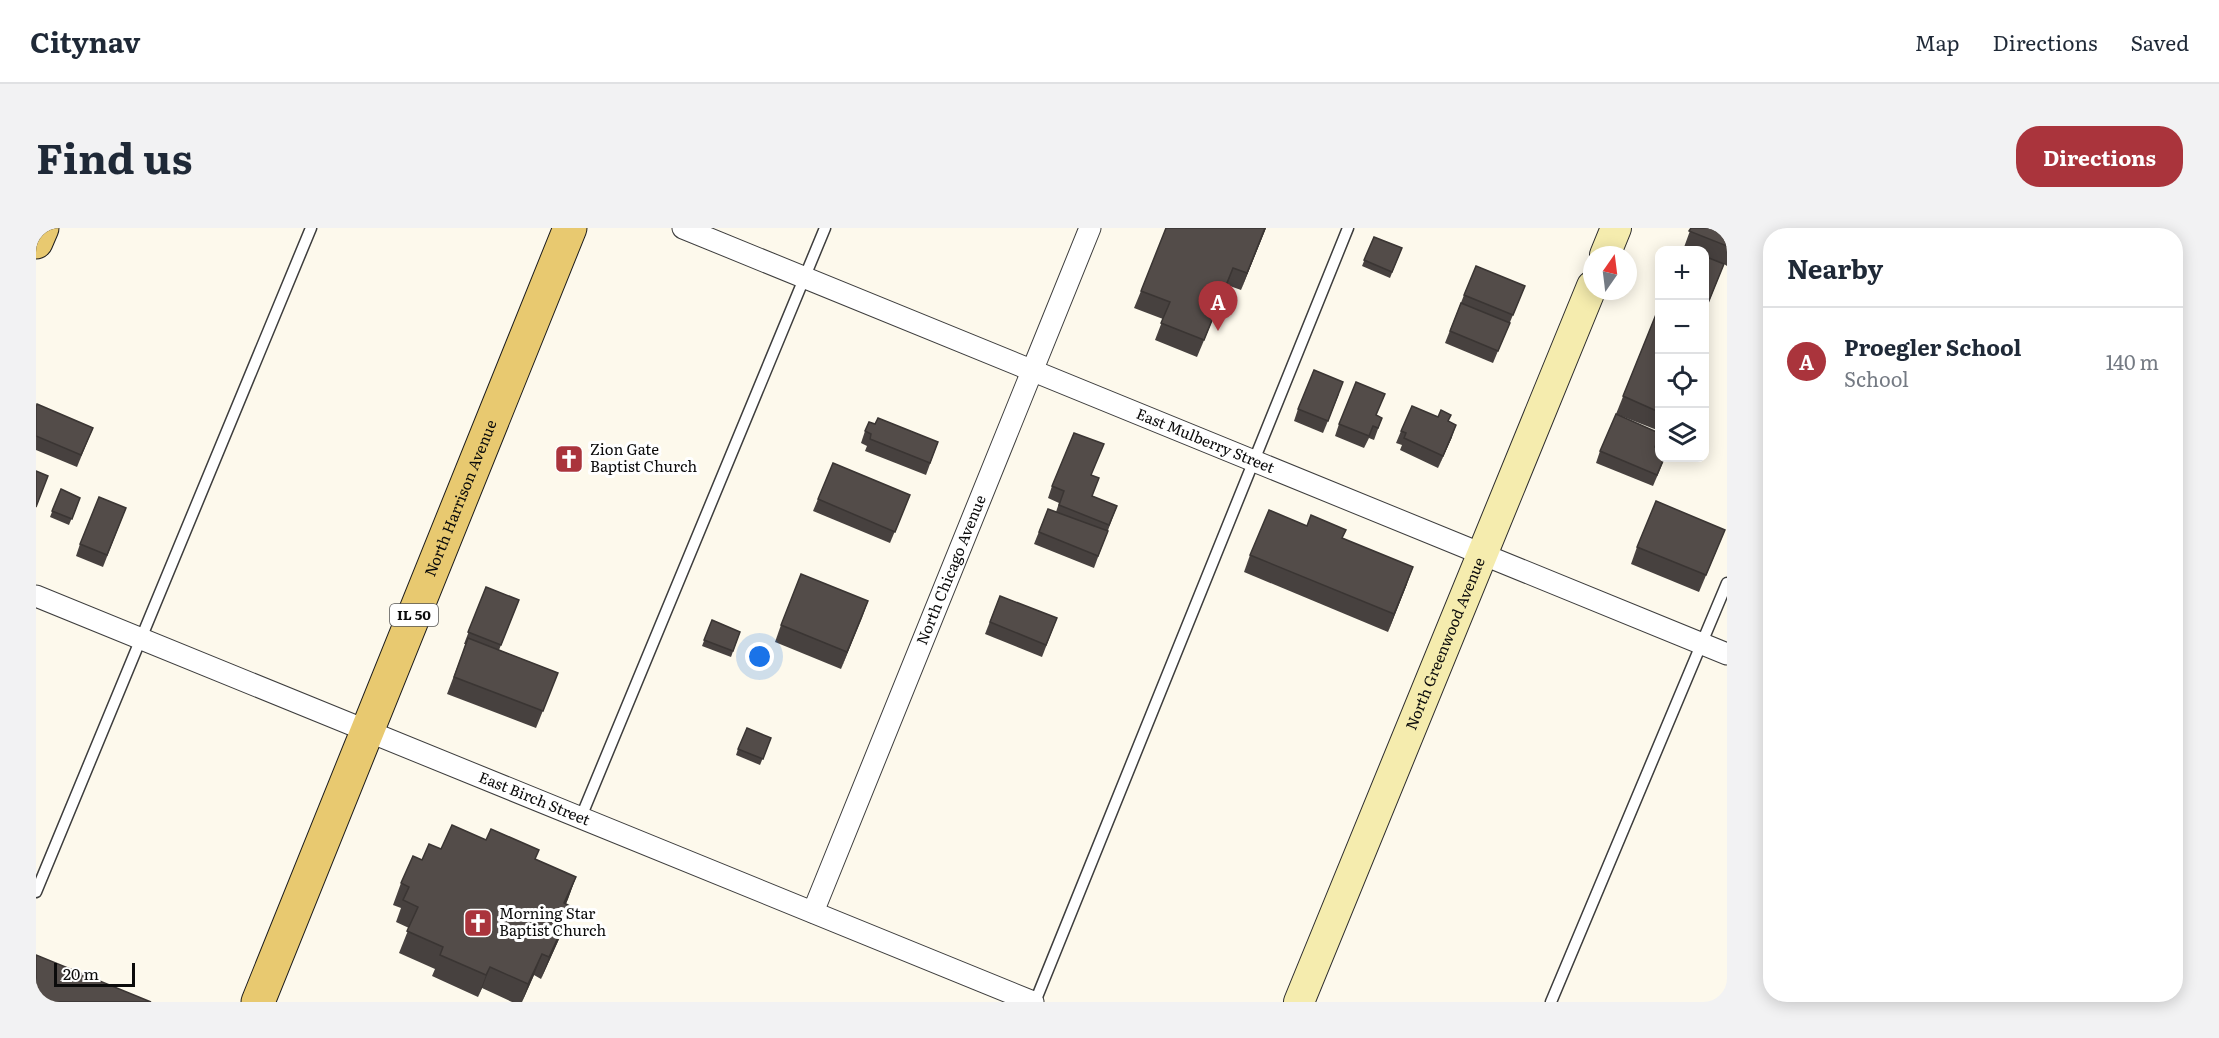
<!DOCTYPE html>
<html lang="en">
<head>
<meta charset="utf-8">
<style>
	:root { --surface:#fff; --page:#f2f2f3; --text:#1f2937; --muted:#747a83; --line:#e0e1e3; --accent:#aa343c }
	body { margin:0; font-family:Literata,serif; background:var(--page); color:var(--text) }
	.controls { position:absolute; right:18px; top:18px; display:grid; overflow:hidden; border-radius:12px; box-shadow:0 3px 15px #0003 }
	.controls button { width:54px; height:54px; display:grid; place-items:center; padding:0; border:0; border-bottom:2px solid var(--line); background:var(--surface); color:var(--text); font:30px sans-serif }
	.compass { position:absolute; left:1547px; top:18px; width:54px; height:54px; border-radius:50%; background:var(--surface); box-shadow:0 3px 15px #0003; rotate:14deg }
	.scale { position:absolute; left:18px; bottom:15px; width:81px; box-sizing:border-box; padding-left:6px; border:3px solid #0b0b0b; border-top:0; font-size:16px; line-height:21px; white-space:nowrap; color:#0b0b0b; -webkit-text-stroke:4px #fff; paint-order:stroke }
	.you { position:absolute; left:724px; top:429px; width:21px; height:21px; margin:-15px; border:4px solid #fff; border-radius:50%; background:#1a73e8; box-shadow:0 0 0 9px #1a73e833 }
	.badge { display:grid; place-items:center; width:39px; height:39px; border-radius:50%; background:var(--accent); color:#fff; font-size:20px; font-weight:700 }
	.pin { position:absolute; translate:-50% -50px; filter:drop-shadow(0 2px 3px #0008) }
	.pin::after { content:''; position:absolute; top:32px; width:21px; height:18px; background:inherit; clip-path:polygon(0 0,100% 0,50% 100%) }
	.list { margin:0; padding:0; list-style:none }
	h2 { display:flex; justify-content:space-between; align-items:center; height:78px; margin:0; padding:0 24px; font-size:26px }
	h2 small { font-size:20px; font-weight:400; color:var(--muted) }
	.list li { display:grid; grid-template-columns:39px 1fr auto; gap:18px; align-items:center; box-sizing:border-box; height:108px; padding:0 24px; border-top:2px solid var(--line) }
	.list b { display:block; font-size:22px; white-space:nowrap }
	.list p { margin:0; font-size:20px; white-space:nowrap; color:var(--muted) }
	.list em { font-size:20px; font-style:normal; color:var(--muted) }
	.icon { flex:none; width:33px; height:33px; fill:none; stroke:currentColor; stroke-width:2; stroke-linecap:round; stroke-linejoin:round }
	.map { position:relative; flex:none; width:1691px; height:774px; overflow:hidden; border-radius:24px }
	header { display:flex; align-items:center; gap:36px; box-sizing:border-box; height:84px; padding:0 30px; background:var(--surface); border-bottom:2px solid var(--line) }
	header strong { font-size:28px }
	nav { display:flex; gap:33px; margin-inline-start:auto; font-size:21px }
	.intro { display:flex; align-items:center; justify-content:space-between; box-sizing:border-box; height:144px; padding:0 36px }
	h1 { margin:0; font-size:42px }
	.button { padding:15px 27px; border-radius:24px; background:var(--accent); color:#fff; font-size:21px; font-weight:700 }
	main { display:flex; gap:36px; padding:0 36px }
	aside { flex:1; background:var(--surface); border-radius:24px; box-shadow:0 3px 15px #0003 }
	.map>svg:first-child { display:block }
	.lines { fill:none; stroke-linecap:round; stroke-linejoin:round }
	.lane-casing { stroke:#3e3e3e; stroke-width:13 }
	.street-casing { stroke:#3e3e3e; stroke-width:23 }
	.secondary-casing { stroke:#2d2d2d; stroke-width:32 }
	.primary-casing { stroke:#1c1c1c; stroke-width:35 }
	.lane { stroke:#fff; stroke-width:10 }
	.street { stroke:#fff; stroke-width:21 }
	.secondary { stroke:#f5ecae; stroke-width:30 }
	.primary { stroke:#e8c970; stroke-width:33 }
	.wall { fill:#47413f }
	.shaded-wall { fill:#3a3533 }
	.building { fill:#534c49; stroke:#3a3533; stroke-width:1.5 }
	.labels { text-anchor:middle; stroke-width:6; stroke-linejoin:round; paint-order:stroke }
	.shield { fill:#fff; stroke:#545454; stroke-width:1.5 }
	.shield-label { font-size:14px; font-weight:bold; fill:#0b0b0b }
	.street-label { font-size:15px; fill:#0b0b0b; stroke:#fff }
	.poi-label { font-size:15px; fill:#0b0b0b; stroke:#fff; text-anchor:start }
</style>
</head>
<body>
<header>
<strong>Citynav</strong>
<nav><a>Map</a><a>Directions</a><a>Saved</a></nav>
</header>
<div class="intro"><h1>Find us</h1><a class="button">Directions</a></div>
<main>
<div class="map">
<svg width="1691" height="774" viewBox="0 0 1691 774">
	<rect width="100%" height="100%" fill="#fdf9ec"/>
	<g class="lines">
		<g class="lane-casing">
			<g id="lane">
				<polyline points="545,589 789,0"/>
				<polyline points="0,664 275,0"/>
				<polyline points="999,774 1312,0"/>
				<polyline points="1515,774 1691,355"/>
			</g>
		</g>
		<g class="street-casing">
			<g id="street">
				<path id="s1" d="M 647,0 L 1691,426"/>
				<path id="s2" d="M 0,368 L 997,774"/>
				<path id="s3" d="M 777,684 L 1054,0"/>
			</g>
		</g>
		<g class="secondary-casing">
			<g id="secondary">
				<polyline points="1569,27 1580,0"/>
				<path id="s4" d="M 1263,774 L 1556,58"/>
			</g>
		</g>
		<g class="primary-casing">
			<g id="primary">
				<polyline points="0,14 6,0"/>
				<path id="s5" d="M 222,774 L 534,0"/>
			</g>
		</g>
		<use href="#lane" class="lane"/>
		<use href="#street" class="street"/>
		<use href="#secondary" class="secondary"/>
		<use href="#primary" class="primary"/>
	</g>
	<g class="wall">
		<polygon points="1230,0 1205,62 1191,57 1161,129 1119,112 1127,91 1098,80 1105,63"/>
		<polygon points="1655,0 1691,0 1691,38 1688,36 1668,86 1668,22 1647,22"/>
		<polygon points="1338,9 1366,20 1354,50 1326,38"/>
		<polygon points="1489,58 1457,135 1409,115 1428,67"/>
		<polygon points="1623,79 1623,196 1621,202 1580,186"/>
		<polygon points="1303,166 1287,205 1258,193 1262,181"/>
		<polygon points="0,179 57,200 41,239 0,222"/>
		<polygon points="1341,187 1346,190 1338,212 1333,210 1328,220 1299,208 1303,196"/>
		<polygon points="1412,193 1416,209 1402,240 1364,222 1366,217 1360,215 1365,203"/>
		<polygon points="839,196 902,214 890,247 829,223 831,218 825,215 829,203"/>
		<polygon points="1619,219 1629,230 1617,258 1560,235 1564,223"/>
		<polygon points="1056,247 1056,268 1081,278 1058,340 998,316 1012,281 1020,284 1023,275 1012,270 1016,258"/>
		<polygon points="25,261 44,270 33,297 14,289"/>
		<polygon points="874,267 854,315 777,283 782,271"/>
		<polygon points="90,280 67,339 40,328 44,316"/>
		<polygon points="1271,298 1307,310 1371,356 1352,404 1208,344 1214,327"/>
		<polygon points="1601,319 1682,319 1663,364 1595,336"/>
		<polygon points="450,359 483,372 463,422 522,445 500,500 411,466 430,416 428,416"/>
		<polygon points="964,368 1021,390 1006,429 949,406"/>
		<polygon points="832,373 805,441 739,414 745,397"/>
		<polygon points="676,392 704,404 695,429 666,418"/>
		<polygon points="735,510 724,537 700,527 702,521"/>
		<polygon points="450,612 499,631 540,649 530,676 528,700 505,751 498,747 486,774 476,774 446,760 442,769 396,748 399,741 363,725 373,700 360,694 365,680 357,677 365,655 386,632 405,621"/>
	</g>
	<g class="shaded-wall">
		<polygon points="1229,0 1230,0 1205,62 1211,45"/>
		<polygon points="1197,40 1191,57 1161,129 1168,112"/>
		<polygon points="1420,197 1416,209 1402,240 1407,228"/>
		<polygon points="1377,339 1371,356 1352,404 1358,386"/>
		<polygon points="832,373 826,390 805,441 811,424"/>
		<polygon points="540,649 532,671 520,697 528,675"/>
		<polygon points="536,679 528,700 505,751 513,729"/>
		<polygon points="506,726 498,747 486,774 492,756"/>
		<polygon points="454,739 446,760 442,769 450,747"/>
	</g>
	<g class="building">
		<polygon points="1130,0 1229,0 1211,45 1197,40 1168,112 1125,95 1134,74 1105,63"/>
		<polygon points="1655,0 1691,0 1691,18 1653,3"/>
		<polygon points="1338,9 1366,20 1356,44 1328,32"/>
		<polygon points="1648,19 1656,22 1646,22"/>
		<polygon points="1668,28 1688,36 1668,85"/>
		<polygon points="1440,38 1489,58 1477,87 1428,67"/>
		<polygon points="1425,75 1474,95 1462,123 1414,103"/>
		<polygon points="1623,79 1623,184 1587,168"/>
		<polygon points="1278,142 1307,154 1292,193 1262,181"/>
		<polygon points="1320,154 1349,166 1340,187 1346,190 1342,200 1337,198 1333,208 1303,196"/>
		<polygon points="1,176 57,200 45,227 0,208 0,179"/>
		<polygon points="1376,178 1402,189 1405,182 1415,187 1412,193 1420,197 1407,228 1368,210 1370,205 1365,203"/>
		<polygon points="1580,186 1623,205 1623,208 1619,219 1623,220 1623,230 1628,230 1621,247 1564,223"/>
		<polygon points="842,190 902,214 894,235 834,211 835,206 829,203 833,194 839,196"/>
		<polygon points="1038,205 1068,216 1055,247 1063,250 1056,268 1081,278 1073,297 1023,277 1028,263 1016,258"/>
		<polygon points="797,235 874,267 859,304 782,271"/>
		<polygon points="0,243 12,248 0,279"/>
		<polygon points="25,261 44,270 36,291 16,283"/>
		<polygon points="63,269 90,280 71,327 44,316"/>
		<polygon points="1620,273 1689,302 1670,347 1601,319"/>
		<polygon points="1012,281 1072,303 1062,328 1003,304"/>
		<polygon points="1233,282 1271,298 1275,287 1310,302 1306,310 1377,339 1358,386 1214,327"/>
		<polygon points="765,346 832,373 811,424 745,397"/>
		<polygon points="450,359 483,372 465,417 432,404"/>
		<polygon points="964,368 1021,390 1010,417 954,394"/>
		<polygon points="676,392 704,404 697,423 668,412"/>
		<polygon points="432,410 522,445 507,483 418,449"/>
		<polygon points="711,500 735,510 727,531 702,521"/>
		<polygon points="416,597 450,612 455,601 503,622 499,631 540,649 528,675 536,679 513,729 506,726 492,756 454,739 450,747 404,727 407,719 371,703 382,679 367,672 373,659 365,655 377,628 386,632 393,616 405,621"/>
		<polygon points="0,727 115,774 0,774"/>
	</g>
	<defs>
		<g id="church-square" transform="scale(1.5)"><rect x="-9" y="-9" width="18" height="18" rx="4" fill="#aa343c" stroke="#fff"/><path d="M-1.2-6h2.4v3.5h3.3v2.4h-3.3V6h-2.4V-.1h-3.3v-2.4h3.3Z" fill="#fff"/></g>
	</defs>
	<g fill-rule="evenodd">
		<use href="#church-square" x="533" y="231"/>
		<use href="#church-square" x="442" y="695"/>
	</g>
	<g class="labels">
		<rect class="shield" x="354" y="376" width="48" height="22" rx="4.5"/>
		<g class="shield-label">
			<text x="378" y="392">IL 50</text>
		</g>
		<g class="street-label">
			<text dy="5" stroke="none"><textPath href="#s1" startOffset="564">East Mulberry Street</textPath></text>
			<text dy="5" stroke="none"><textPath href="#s5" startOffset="543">North Harrison Avenue</textPath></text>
			<text dy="5" stroke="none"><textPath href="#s3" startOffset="369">North Chicago Avenue</textPath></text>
			<text dy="5" stroke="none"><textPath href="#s4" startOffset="387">North Greenwood Avenue</textPath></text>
			<text dy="5" stroke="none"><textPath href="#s2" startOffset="538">East Birch Street</textPath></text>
		</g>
		<g class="poi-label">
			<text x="554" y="227">Zion Gate<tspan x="554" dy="17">Baptist Church</tspan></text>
			<text x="463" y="691">Morning Star<tspan x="463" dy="17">Baptist Church</tspan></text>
		</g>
	</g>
</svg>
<div class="controls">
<button>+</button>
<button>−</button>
<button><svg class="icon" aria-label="locate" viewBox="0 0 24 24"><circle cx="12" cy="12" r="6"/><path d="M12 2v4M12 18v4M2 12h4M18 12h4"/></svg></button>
<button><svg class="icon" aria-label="layers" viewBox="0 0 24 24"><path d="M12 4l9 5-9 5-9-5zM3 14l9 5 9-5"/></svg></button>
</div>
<svg class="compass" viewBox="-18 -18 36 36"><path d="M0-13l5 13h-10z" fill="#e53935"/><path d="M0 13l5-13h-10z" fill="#747a83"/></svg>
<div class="scale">20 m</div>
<div class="you"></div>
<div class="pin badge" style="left:1182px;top:103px">A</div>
</div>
<aside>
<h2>Nearby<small></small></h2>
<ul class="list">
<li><span class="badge">A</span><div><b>Proegler School</b><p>School</p></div><em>140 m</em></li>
</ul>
</aside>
</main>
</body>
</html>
